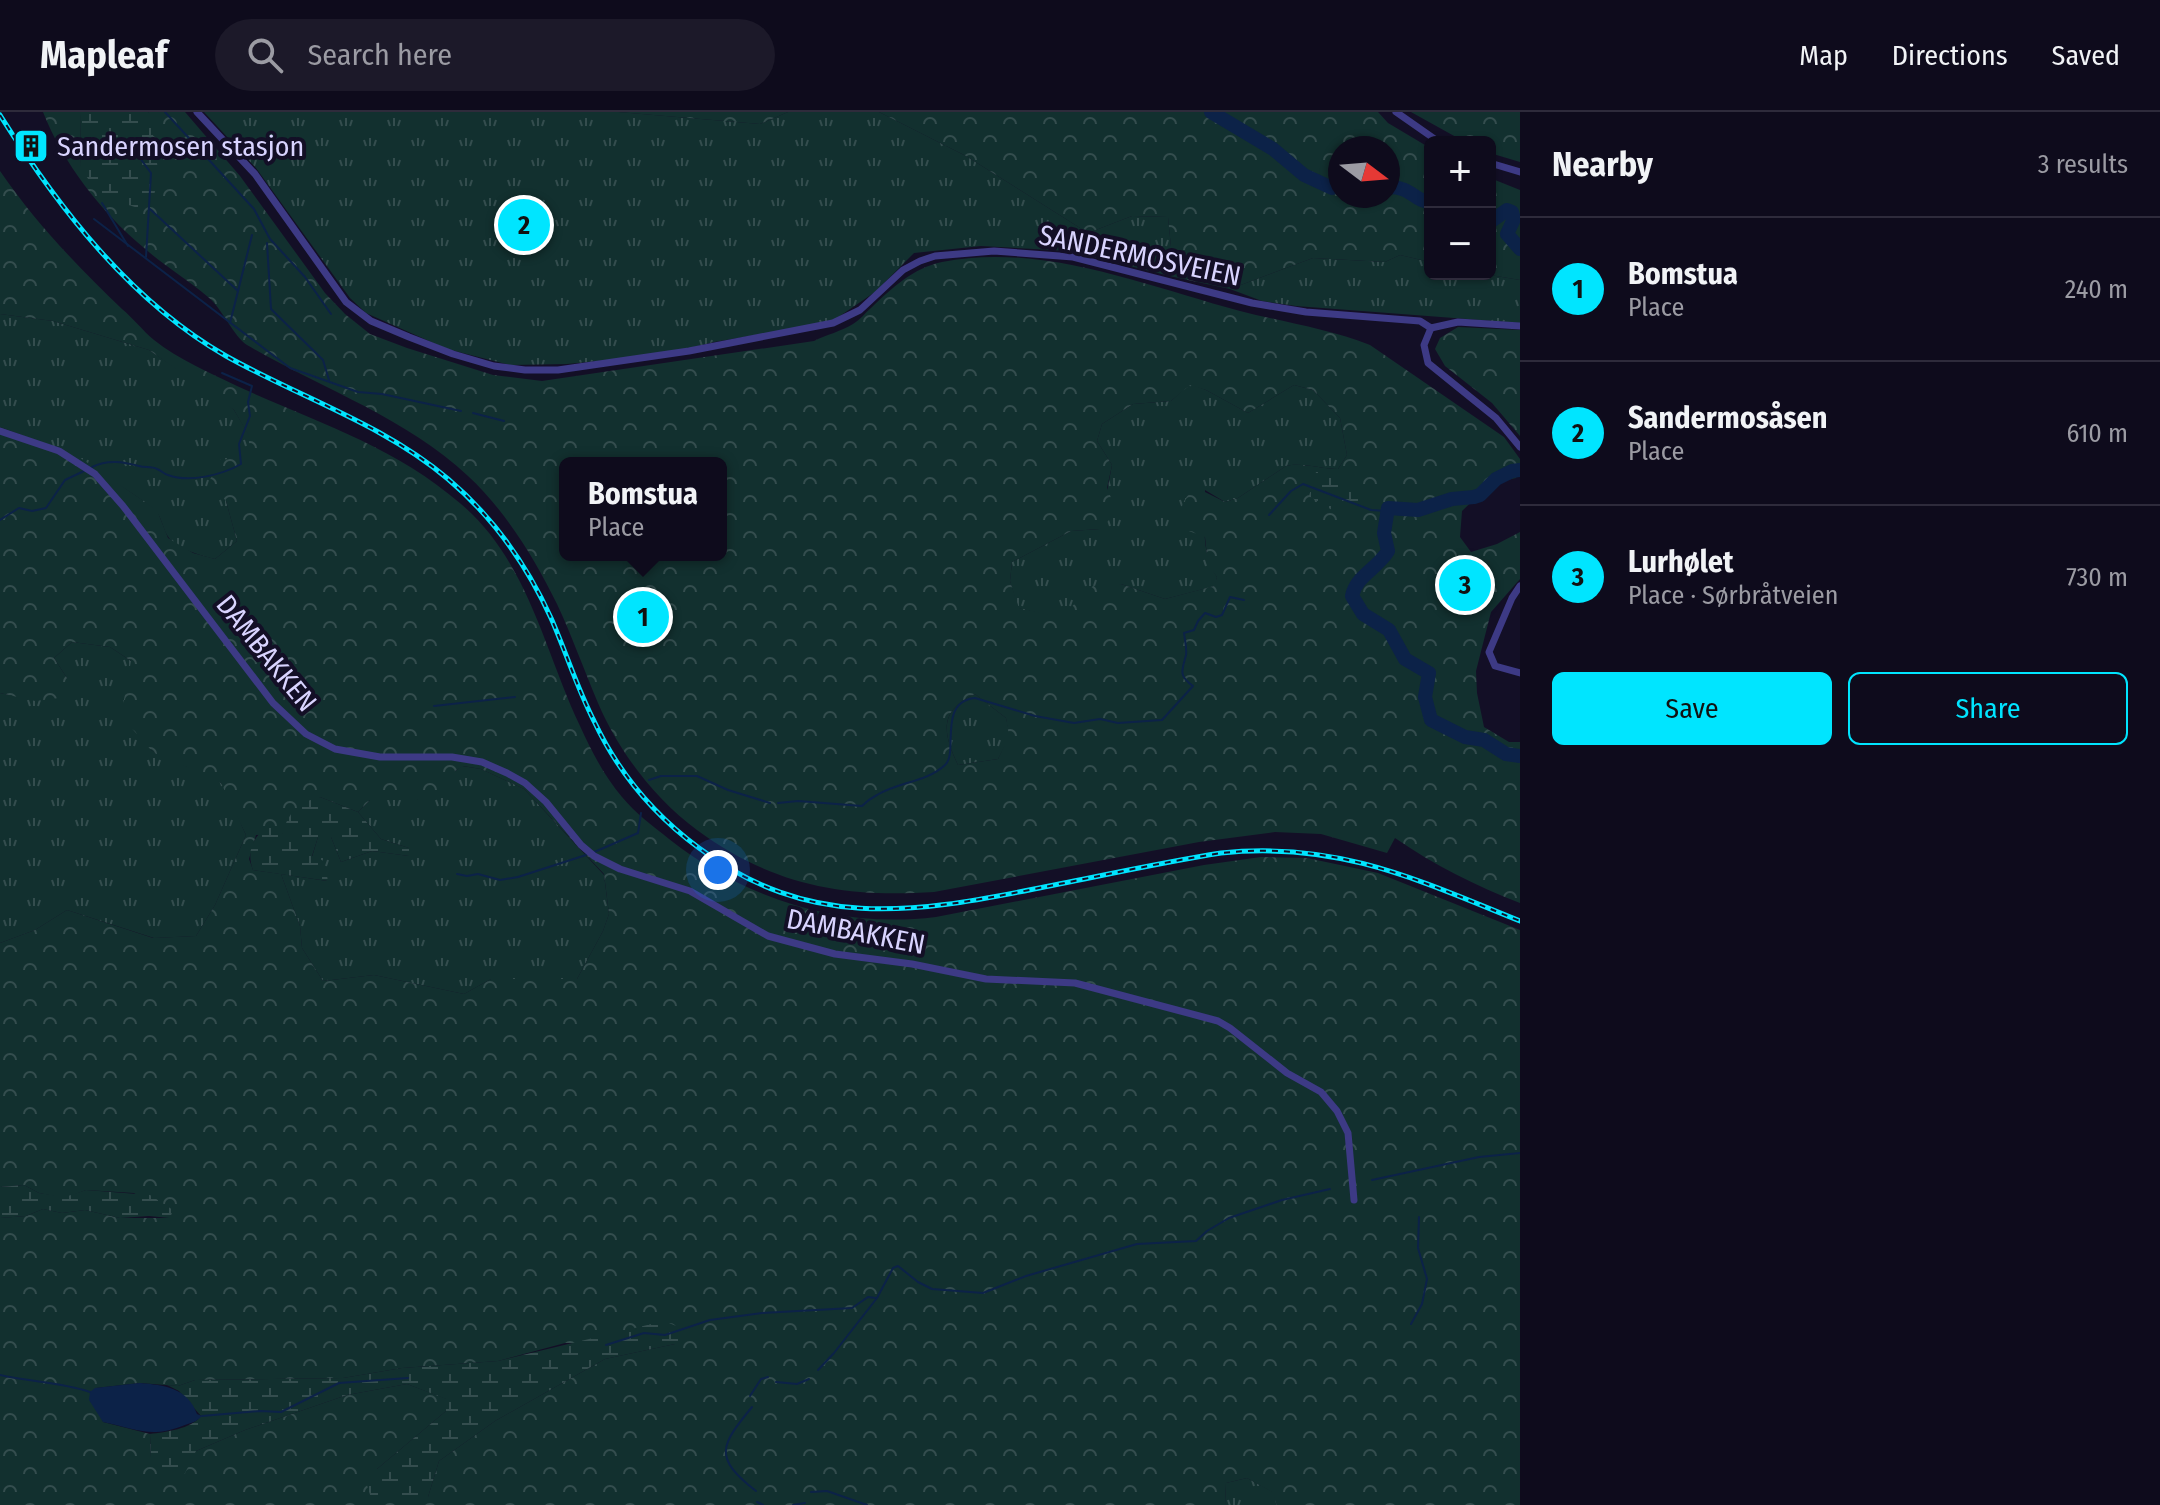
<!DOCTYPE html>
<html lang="en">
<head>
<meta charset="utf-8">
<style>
	:root { --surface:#0e0b1c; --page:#1c1929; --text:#f1f3f6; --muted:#9b9ba3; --line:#2e2b3b; --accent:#00e5ff }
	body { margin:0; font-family:"Fira Sans Condensed",sans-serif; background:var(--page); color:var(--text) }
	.controls { position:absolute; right:24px; top:24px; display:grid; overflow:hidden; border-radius:12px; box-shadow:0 2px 6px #0004 }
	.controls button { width:72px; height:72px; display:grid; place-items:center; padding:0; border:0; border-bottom:2px solid var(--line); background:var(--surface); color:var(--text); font:40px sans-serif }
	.compass { position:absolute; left:1328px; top:24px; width:72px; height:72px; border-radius:50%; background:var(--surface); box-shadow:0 2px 6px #0004; rotate:106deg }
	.you { position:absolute; left:718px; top:758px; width:28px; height:28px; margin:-20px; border:6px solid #fff; border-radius:50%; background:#1a73e8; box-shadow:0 0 0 12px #1a73e833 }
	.badge { display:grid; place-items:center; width:52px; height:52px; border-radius:50%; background:var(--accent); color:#111; font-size:26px; font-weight:700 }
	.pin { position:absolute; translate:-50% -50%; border:4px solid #fff; box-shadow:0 2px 8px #0006 }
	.popup { position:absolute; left:559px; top:345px; width:168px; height:104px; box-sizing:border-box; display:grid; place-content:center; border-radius:12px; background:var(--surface); filter:drop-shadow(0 2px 6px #0005); font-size:26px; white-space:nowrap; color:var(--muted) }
	.popup b { font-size:30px; color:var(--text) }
	.popup::after { content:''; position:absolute; left:50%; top:100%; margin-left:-16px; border:16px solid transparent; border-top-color:var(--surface) }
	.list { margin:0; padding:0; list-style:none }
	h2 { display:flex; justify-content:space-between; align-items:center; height:104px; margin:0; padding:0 32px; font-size:34px }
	h2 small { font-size:26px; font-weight:400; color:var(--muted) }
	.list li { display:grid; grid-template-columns:52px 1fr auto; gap:24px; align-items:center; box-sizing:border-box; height:144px; padding:0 32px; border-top:2px solid var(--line) }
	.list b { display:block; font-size:30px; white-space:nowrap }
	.list p { margin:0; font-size:26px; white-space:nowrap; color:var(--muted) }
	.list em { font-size:26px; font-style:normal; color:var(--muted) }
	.actions { display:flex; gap:16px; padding:24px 32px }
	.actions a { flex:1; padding:18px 0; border:2px solid var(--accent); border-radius:12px; text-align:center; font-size:28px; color:var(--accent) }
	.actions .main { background:var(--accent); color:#111 }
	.icon { flex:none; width:44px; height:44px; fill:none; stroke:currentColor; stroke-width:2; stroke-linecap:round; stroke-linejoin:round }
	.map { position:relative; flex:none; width:1520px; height:1393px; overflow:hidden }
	header { display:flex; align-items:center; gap:48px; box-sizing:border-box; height:112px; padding:0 40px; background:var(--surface); border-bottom:2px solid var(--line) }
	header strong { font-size:38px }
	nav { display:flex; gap:44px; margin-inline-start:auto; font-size:28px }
	.search { width:560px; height:72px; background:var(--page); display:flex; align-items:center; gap:20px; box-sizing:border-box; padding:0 28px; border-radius:44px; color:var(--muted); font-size:30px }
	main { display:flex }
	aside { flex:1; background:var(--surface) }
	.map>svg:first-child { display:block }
	.grass { fill:url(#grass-tufts) }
	.forest { fill:url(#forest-crowns); fill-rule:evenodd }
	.wetland { fill:url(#wetland-marsh) }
	.water { fill:#0c2248 }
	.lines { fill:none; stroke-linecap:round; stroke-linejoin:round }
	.stream { stroke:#0c2248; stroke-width:2 }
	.river { stroke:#0c2248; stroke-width:14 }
	.minor { stroke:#3d3a85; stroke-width:7 }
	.rail-casing { stroke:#00e5ff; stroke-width:5 }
	.rail { stroke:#130f26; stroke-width:2; stroke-dasharray:6; stroke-linecap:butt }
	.labels { text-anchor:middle; stroke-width:8; stroke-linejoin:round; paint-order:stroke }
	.poi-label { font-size:28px; fill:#d9d4ff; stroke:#130f26; text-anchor:start }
	.street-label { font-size:28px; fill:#d9d4ff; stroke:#130f26 }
</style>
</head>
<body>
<header>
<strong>Mapleaf</strong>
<div class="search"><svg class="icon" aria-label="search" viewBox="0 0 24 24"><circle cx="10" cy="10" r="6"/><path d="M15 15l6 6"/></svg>Search here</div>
<nav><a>Map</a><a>Directions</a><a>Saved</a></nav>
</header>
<main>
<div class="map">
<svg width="1520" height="1393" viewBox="0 0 1520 1393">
	<defs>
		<pattern id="grass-tufts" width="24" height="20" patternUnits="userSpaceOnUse" patternTransform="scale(2)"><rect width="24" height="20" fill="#12302f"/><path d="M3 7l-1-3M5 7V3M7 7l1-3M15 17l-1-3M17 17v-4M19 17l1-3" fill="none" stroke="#344d4e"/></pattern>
		<pattern id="forest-crowns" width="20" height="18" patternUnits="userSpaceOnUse" patternTransform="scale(2)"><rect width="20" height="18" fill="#12302f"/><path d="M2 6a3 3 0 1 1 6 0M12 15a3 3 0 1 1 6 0" fill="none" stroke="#344d4e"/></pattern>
		<pattern id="wetland-marsh" width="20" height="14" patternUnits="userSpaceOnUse" patternTransform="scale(2)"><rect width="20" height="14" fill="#12302f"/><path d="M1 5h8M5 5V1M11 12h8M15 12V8" fill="none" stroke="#344d4e"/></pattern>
	</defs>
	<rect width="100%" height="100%" fill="#130f26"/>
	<g class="grass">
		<polygon points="204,0 618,0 760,12 788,0 879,0 966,44 1088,121 1132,104 1168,105 1174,165 1069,139 981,134 914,141 875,180 831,210 714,230 662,243 567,252 510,253 447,237 366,201 350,186 256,56"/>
		<polygon points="1400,143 1430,150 1430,162 1484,162 1520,168 1520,211 1296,194 1262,189 1230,177 1313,146 1385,150"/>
		<path d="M 0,202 L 53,209 L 149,238 L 220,286 L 234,298 L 249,323 L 249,346 L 226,389 L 237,429 L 215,447 C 200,443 175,437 167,423 C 162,414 161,402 153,396 C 107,362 54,334 0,315 Z"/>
		<path d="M 1190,272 L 1206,278 L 1248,301 L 1294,273 L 1313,278 L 1340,306 L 1347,343 L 1338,357 C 1320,357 1302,350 1286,354 L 1238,386 L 1225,390 L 1205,378 C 1205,407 1200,441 1217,465 L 1215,474 L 1165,487 L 1121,472 L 1061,506 L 1018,496 L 1010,469 L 1012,450 L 1071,419 L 1100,417 L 1112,353 L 1097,329 L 1102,312 L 1133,292 L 1171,289 Z"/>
		<path d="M 72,530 L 110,535 L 131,549 L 151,638 C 170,652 207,658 221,671 C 227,676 241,713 246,723 L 215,793 L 196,824 L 154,826 L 67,798 L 35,818 L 0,831 L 0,581 L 9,583 L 67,566 L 54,546 Z"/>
		<path d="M 975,582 L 1006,606 L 1010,624 L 998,647 L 958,653 C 943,621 938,599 975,582 Z"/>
		<polygon points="462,654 481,657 524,677 604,763 609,802 603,819 577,867 491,867 464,882 374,863 323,869 302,836 300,814 281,762 327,769 312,745 318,725 331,725 341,750 372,739 409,744 409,736 381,727 358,700 370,688 417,688"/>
		<polygon points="1247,1366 1273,1380 1277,1393 1225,1393 1226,1371"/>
	</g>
	<g class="forest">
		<path d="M 43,0 L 81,0 L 80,56 L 150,3 L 148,0 L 185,0 L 240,64 L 325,181 L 345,202 L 370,222 L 407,236 L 493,263 L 542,269 L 814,229 C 826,223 842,219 853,212 C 860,208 865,201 871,196 C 892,176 913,156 942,150 C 1042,130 1145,174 1240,199 C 1283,210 1329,217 1370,233 L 1504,325 L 1520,347 L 1520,358 L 1516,366 L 1490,372 L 1462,399 L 1460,425 L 1471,440 L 1497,432 L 1520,420 L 1520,467 L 1491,500 L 1476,559 L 1477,581 L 1484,615 L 1509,630 L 1520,630 L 1520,791 C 1476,774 1434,753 1395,726 L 1387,741 L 1321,722 L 1275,720 L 1199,730 L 934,780 C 843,786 772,773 697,718 C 654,686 619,640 598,591 C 584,558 572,524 557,492 C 535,447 505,398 468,364 C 405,305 320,276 247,233 C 234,225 222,196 208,185 C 187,167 163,153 143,135 C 101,100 63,51 43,0 ZM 1190,273 L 1206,278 L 1248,301 L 1294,273 L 1313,278 L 1340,306 L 1347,343 L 1338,357 C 1320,357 1302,350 1286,354 L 1238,386 L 1225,390 L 1197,376 C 1182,384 1180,399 1178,415 L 1205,425 L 1208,453 L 1217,465 L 1214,474 L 1165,487 L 1121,472 L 1093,474 L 1061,505 L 1019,496 L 1010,469 L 1012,450 L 1071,419 L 1100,417 L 1117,400 L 1107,376 L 1112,353 L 1097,329 L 1102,312 L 1133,292 L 1171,289 ZM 565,351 L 721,351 L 721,443 L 565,443 ZM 975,582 L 1006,606 L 1009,624 L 998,647 L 958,653 C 943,621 938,599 975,582 Z"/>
		<polygon points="618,0 788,0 760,12"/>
		<path d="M 879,0 L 1378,0 L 1388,11 L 1430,36 L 1430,150 L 1400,143 L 1385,150 L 1313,146 L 1230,177 L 1174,165 L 1168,105 L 1132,104 L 1088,121 L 966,44 ZM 1340,36 L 1388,36 L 1388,84 L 1340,84 Z"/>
		<polygon points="1411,0 1520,0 1520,50 1490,41 1490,30 1465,30"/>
		<path d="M 0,59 C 35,110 77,154 122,197 C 133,206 143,219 154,228 C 178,247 210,261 237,274 C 317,311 393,333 461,392 C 528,449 544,538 580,614 C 591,638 604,664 622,685 C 635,701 653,714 669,727 C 745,787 839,817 936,805 L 1204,753 L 1261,745 L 1307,746 L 1378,761 L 1520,818 L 1520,1393 L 1277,1393 L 1272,1380 L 1247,1366 L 1226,1371 L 1225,1393 L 0,1393 L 0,1106 L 26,1104 L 43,1097 L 62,1101 L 85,1098 L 120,1106 L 170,1106 L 134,1081 L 86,1078 L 65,1086 L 39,1081 L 24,1073 L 0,1075 L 0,831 L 35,818 L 67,798 L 153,826 L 196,824 L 215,793 L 246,723 L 221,671 L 187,655 L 164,648 L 151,638 L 121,604 L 131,549 L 110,535 L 72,530 L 54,546 L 67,566 L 67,585 L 35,589 L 0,581 L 0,315 L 79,345 L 157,398 L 168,426 L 193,441 L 215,447 L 237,429 L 226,389 L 209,370 L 219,348 L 249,345 L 249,324 L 234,298 L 149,238 L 53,209 L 0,202 ZM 463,654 L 481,657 L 524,677 L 604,762 L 609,802 L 603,819 L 577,867 L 491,867 L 464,882 L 374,863 L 323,869 L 302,836 L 300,814 L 281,762 L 253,758 L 249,747 L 256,723 L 282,722 L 320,685 L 358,700 L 370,688 L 417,688 L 452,680 L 455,659 ZM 565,1231 L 675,1232 L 605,1247 L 495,1309 L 439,1349 L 428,1385 L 377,1357 L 446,1299 L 447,1287 L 407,1272 L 347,1283 L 245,1318 L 196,1339 L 151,1346 L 150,1322 L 103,1310 L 96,1276 L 140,1271 L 178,1274 L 195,1268 L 343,1266 L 402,1256 L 498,1249 Z"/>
		<polygon points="1490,66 1520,78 1520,168 1484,162 1490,162"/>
		<polygon points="1458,215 1520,218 1520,324 1492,291 1445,254 1435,237 1440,226"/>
	</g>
	<g class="wetland">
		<polygon points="81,0 148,0 150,2 159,65 152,90 141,97 101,84 80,56"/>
		<path d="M 1316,360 C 1343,360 1354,359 1368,385 L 1360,402 L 1337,401 L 1309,384 Z"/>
		<path d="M 320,685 L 358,700 L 381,727 L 409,736 L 409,744 L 372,739 L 341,750 L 331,725 L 318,725 L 312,744 L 324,749 L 328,769 L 253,758 C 246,739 253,725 268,714 L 282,722 C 289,700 297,691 320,685 Z"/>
		<polygon points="24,1073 39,1081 65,1085 86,1078 150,1083 173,1098 170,1106 149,1104 120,1106 85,1098 62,1101 43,1097 26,1104 0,1106 0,1075"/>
		<path d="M 664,1209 L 691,1220 L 675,1232 L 605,1247 L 495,1309 L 439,1349 L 428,1385 L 415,1388 L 371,1386 L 367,1373 L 377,1357 L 446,1299 L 446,1287 L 407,1272 L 347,1283 L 245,1318 L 196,1339 L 182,1367 L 166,1364 L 151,1346 L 150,1322 C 166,1320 191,1317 201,1304 L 179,1279 L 167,1273 L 178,1274 L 195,1268 L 343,1266 L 402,1256 L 498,1249 Z"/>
	</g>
	<path class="water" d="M 140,1271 C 164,1273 188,1276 197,1302 L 202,1304 C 196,1310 193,1310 185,1313 C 150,1327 138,1317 103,1310 L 89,1288 L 90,1280 L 95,1276 Z"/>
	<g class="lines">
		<g class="stream">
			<polyline points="165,0 254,97 270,127 305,165 331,202"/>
			<polyline points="131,34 151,61 146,145"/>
			<polyline points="102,91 128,134"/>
			<polyline points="150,97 238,179"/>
			<polyline points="94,107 290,256 358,280 382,282 461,299"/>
			<polyline points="267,131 271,197 323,248 329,268"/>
			<polyline points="230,211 252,123"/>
			<polyline points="473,301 504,309"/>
			<path d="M 92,355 C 108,347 124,350 139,354 C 145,356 151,354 157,357 C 162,359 164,362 168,363 C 189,371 222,363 241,352 L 239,332 L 250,304 L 248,290 L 252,274 L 222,261"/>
			<polyline points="1269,403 1291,379 1303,372 1371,398 1386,399"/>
			<polyline points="0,408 19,396 32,399 46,396 65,368 84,359"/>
			<polyline points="434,594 515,585"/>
			<polyline points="649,668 661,664 697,664 728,678 770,691"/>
			<path d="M 778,691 L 798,689 L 862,694 C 866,690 871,686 877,683 C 898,670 927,670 945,653 C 959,641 937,590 975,586 L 1035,604 L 1074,611 L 1100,607 L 1118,611 L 1162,608 L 1193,574 C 1178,563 1182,559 1186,543 C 1187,536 1185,529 1184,521 L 1194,518 L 1198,509 L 1205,501 L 1216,505 L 1222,503 L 1230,485 L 1244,488"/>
			<polyline points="592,741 638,721 641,701"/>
			<polyline points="457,762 467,764 478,762 500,768 518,765 586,743"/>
			<polyline points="1372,1068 1479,1045 1520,1041"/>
			<polyline points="1411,1212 1422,1192 1427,1167 1418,1136 1419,1105"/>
			<polyline points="606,1233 644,1221 665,1223 710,1208 762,1201 852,1196 868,1185 876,1186"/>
			<polyline points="818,1258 834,1241 877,1186 893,1156 898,1154 918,1170 932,1177 983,1181 1026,1164 1137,1132 1196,1129 1207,1119 1229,1106 1282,1088 1330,1077"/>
			<path d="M 0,1263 C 30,1270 61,1270 90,1280"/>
			<polyline points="776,1270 797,1272 809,1267"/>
			<polyline points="750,1284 761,1267 768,1265"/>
			<path d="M 752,1295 C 721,1333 712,1345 756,1379"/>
			<polyline points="202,1304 260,1299 281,1300 339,1271 408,1266"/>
			<polyline points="811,1380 827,1379 867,1393"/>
			<polyline points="757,1390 763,1393"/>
			<polyline points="793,1393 805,1391"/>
		</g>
		<g class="river">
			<polyline points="1211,0 1273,37 1304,63 1332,76 1340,72"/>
			<path d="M 1388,75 C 1411,74 1415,90 1430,90"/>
			<polyline points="1490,110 1507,98 1512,100 1514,107 1507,122 1520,137"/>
			<path d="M 1520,358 L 1512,359 L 1496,367 L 1480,383 L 1474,385 L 1452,387 L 1418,398 L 1388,396 L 1384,421 L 1388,439 C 1378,456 1356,464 1352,484 L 1363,502 L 1389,518 L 1405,547 L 1429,561 L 1425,585 L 1431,608 L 1465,625 L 1484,628 L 1506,642 L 1520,644"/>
		</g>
		<g class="minor">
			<polyline points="197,0 255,62 346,190 371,209 409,225 453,242 494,254 525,258 558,258 689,239 833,211 860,198 903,158 920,149 935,144 994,139 1073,145 1252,191 1306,200 1420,209 1431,216"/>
			<polyline points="1396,0 1439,30"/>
			<polyline points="1490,51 1520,60"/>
			<polyline points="1431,216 1424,233 1428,251 1496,306 1520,335"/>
			<polyline points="1431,216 1458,210 1520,214"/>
			<polyline points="0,319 59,339 95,362 123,394 273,591 306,622 335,637 380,645 452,645 482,650 507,661 525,671 546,690 581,733 594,744 620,757 690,779 768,824 835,842 912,852 986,867 1075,871 1218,909 1230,916 1287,961 1321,980 1337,999 1348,1021 1354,1088"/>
			<polyline points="1520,474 1512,486 1489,540 1495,554 1520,561"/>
		</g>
		<g class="rail-casing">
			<path id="rail" d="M 0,3 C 58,95 130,189 226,244 C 299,285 383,312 448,367 C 493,405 527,453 551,506 C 566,540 577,576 594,609 C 618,660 654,703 699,736 C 808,817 910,802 1034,777 C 1096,765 1158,751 1221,741 C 1337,729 1416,767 1520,809"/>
		</g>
		<use href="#rail" class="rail"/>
	</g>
	<defs>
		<g id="building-square" transform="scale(1.8)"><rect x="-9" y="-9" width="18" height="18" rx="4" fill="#00e5ff" stroke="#130f26"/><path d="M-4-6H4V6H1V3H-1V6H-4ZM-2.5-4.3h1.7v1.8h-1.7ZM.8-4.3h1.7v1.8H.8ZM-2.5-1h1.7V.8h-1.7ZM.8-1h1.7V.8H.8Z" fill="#111"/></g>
	</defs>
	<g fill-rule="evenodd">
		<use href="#building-square" x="31" y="34"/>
	</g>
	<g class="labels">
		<g class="poi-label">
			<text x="57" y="44">Sandermosen stasjon</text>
		</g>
		<g class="street-label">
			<text transform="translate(1140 143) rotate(12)" y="10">SANDERMOSVEIEN</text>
			<text transform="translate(267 541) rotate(51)" y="10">DAMBAKKEN</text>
			<text transform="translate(856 819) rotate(11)" y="10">DAMBAKKEN</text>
		</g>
	</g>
</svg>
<div class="controls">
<button>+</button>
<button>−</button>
</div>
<svg class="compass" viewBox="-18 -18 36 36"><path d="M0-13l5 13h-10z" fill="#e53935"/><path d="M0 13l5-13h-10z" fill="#9b9ba3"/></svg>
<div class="you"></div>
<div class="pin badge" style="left:643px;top:505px">1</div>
<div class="popup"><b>Bomstua</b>Place</div>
<div class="pin badge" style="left:524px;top:113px">2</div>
<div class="pin badge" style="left:1465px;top:473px">3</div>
</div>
<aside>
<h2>Nearby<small>3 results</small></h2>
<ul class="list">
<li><span class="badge">1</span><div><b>Bomstua</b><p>Place</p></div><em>240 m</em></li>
<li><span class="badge">2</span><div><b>Sandermosåsen</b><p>Place</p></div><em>610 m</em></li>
<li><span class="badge">3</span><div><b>Lurhølet</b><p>Place · Sørbråtveien</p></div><em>730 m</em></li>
</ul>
<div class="actions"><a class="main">Save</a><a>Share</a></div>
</aside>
</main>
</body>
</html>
